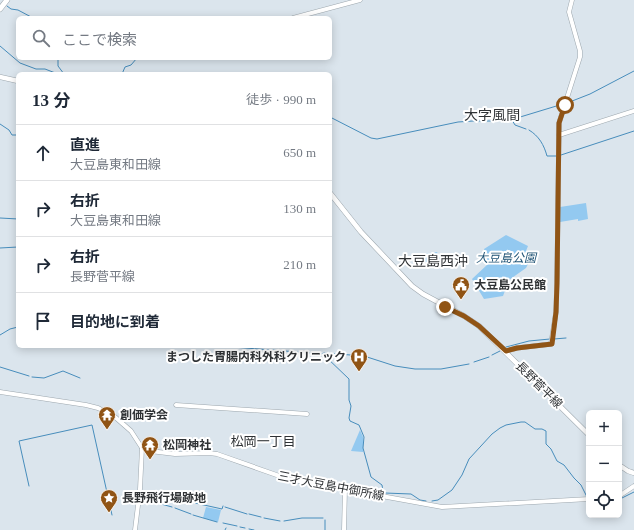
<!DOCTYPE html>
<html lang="ja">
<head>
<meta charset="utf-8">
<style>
	:root { --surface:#fff; --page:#f6f6f7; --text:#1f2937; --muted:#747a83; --line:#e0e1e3 }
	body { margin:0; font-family:"Times New Roman","Noto Sans JP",serif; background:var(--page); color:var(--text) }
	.controls { position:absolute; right:12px; bottom:12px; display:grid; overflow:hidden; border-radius:6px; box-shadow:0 2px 10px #0003 }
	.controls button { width:36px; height:36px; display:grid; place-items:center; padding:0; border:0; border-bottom:1px solid var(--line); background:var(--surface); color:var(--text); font:20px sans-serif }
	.stop { position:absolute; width:12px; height:12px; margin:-9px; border:3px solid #905415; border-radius:50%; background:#fff }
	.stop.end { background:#905415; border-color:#fff; box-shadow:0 1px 4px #0008 }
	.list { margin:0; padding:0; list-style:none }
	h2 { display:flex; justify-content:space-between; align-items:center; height:52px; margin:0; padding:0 16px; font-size:17px }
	h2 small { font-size:13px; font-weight:400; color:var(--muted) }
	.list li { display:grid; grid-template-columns:26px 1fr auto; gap:12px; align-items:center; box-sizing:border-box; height:56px; padding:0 16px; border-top:1px solid var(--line) }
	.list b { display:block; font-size:15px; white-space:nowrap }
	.list p { margin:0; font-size:13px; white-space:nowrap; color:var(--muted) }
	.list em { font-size:13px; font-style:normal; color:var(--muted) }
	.icon { flex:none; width:22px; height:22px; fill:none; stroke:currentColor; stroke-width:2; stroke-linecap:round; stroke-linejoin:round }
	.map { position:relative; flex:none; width:634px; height:530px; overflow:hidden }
	.search { position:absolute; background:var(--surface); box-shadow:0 2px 10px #0003; left:16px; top:16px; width:316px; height:44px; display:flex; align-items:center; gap:10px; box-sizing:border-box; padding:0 14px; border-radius:6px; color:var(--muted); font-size:15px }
	.panel { position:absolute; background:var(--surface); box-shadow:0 2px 10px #0003; left:16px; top:72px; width:316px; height:276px; border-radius:6px }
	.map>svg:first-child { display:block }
	.green { fill:#93c9f0 }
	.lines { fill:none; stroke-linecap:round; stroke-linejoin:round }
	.stream { stroke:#478dbc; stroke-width:1 }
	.secondary-casing { stroke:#9da7ae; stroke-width:5 }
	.primary-casing { stroke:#9da7ae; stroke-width:5.5 }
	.highway-casing { stroke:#9da7ae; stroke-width:6 }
	.secondary { stroke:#fff; stroke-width:4 }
	.primary { stroke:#fff; stroke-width:4.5 }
	.highway { stroke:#fff; stroke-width:5 }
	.route { stroke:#905415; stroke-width:5 }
	.labels { text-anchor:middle; stroke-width:4; stroke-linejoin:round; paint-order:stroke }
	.park-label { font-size:12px; font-style:italic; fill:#1e5274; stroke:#fff }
	.poi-label { font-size:12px; font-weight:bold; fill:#2f3235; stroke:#fff; text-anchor:start }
	.street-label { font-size:12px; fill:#2f3235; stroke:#fff }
	.neighbourhood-label { font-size:13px; fill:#2f3235; stroke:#fff }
	.quarter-label { font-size:14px; fill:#2f3235; stroke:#fff }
</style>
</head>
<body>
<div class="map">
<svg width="634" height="530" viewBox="0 0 634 530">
	<rect width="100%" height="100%" fill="#dbe5ed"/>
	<g class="green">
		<polygon points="586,203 588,219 578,221 578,219 560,222 560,207"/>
		<polygon points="506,235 528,246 526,251 535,255 529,262 526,268 509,280 503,296 484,299 472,279 488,264 484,249"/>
		<polygon points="437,252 442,262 431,267 429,262 424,262 424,254"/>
		<polygon points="360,430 363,437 363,452 351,451"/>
		<polygon points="206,507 221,510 218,522 203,518"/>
	</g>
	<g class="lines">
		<g class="stream">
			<polyline points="7,6 11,9 18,10 33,18"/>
			<polyline points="0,46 20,63 36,69 45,69 58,74"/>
			<polyline points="58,58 58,66 64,74"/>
			<polyline points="122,74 125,67 131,65 137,58"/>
			<polyline points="567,103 590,94 634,71"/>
			<polyline points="330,117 371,138 377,139 458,122 473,121 507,121 563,104"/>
			<polyline points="512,120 515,125 526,129"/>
			<polyline points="0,124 9,130 12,135 18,135"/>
			<path d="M 529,130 C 539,136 544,145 547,156 L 556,156"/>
			<polyline points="561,155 634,131"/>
			<polyline points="0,218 18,219"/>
			<polyline points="0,248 18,247"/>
			<polyline points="0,335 10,329 18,327"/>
			<polyline points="554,339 566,338"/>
			<polyline points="219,346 324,354"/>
			<polyline points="506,347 529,341 550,339"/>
			<polyline points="324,353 364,356 395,366 415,369 441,369 469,364"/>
			<polyline points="492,355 500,351"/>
			<polyline points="325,356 349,379 349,400 351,406 349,418 350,421 359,425 364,437 363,448 371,477 382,485 383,491 385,493 411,494 420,500 426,501"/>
			<polyline points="474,362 489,357"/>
			<polyline points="0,367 29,376"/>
			<polyline points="32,377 44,378 63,371 80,378"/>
			<polyline points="29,486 19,441 92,425 112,515"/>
			<polyline points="620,499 634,492"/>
			<polyline points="150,501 172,507"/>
			<polyline points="432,501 438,500 452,490 462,475 469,459 492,434 500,428 506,425 521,422 525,422 535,429 542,429 546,431 546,444 551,449 557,461 564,465 574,478 581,485 587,497"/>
			<polyline points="588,501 589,503"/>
			<polyline points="195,503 222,509 223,506"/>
			<polyline points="225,507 247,514"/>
			<polyline points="175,508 191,514"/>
			<polyline points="249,514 261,517"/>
			<polyline points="193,515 217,522"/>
			<polyline points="264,518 280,521"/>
			<polyline points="284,521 302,518 323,518"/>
			<polyline points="223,523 237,526"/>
			<polyline points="240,527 245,528"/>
			<polyline points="249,529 254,530"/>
			<polyline points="225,530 226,528"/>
			<polyline points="325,530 325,520"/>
		</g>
		<g class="secondary-casing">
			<g id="secondary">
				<polyline points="293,18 360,0"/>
				<polyline points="559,135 634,111"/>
				<polyline points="506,351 517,348 551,344 556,312 557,277 559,123 580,57 580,51 569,12 572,0"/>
				<polyline points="0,392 86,405 98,408 115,417 131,431 142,448 150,451 175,454 209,453 217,454 288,479 442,507 589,499"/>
				<polyline points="176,405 307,414"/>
				<polyline points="619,496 634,486"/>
				<polyline points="135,530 140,489 142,448"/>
				<polyline points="344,530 345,489"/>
			</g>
		</g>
		<g class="primary-casing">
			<g id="primary">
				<polyline points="0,77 18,81"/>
				<polyline points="330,193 361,232 412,286 423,294 464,316 479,326 589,435"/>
				<polyline points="619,465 628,471 634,473"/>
			</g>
		</g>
		<g class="highway-casing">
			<polyline id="highway" points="0,9 7,0"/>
		</g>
		<use href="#secondary" class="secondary"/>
		<use href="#primary" class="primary"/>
		<use href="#highway" class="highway"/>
	</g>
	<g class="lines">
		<polyline class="route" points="445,307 464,316 479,326 506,351 517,348 552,344 556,312 557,283 559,123 565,105"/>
	</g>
	<defs>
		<g id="civic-pin" transform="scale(0.9)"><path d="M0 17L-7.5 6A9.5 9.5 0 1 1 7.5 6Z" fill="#905415" stroke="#fff"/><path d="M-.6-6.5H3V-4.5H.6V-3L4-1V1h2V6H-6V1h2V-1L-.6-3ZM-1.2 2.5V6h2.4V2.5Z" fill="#fff"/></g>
		<g id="hospital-pin" transform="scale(0.9)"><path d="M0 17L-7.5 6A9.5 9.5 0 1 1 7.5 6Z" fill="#905415" stroke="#fff"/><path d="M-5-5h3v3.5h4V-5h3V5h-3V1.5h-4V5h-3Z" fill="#fff"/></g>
		<g id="temple-pin" transform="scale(0.9)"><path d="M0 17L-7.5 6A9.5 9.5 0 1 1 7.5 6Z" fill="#905415" stroke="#fff"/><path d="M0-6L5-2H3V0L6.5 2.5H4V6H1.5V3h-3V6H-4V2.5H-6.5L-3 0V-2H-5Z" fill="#fff"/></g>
		<g id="sight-pin" transform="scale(0.9)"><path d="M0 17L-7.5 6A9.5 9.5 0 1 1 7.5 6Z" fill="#905415" stroke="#fff"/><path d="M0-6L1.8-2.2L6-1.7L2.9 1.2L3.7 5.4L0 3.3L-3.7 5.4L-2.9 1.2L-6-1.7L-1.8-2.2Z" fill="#fff"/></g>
	</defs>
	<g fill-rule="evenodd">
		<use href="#civic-pin" x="461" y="285"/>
		<use href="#hospital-pin" x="359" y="357"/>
		<use href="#temple-pin" x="107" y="415"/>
		<use href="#temple-pin" x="150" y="445"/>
		<use href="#sight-pin" x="109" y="498"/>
	</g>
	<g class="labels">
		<g class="park-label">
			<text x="506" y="262">大豆島公園</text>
		</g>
		<g class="poi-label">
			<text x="474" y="289">大豆島公民館</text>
			<text x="346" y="361" text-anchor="end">まつした胃腸内科外科クリニック</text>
			<text x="120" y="419">創価学会</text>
			<text x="163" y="449">松岡神社</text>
			<text x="122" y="502">長野飛行場跡地</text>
		</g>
		<g class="street-label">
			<text transform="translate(539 385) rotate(45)" y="4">長野菅平線</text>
			<text transform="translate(331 486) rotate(11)" y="4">三才大豆島中御所線</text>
		</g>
		<g class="neighbourhood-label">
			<text x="263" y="446">松岡一丁目</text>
		</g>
		<g class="quarter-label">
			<text x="492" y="120">大字風間</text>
			<text x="433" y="266">大豆島西沖</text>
		</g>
	</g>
</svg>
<div class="controls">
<button>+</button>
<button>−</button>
<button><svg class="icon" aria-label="locate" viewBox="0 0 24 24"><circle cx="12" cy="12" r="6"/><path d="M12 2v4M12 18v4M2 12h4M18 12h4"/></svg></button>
</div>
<div class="stop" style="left:565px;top:105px"></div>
<div class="stop end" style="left:445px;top:307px"></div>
<div class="search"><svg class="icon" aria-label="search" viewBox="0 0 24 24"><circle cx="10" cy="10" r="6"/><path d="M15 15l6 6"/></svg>ここで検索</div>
<section class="panel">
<h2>13 分<small>徒歩 · 990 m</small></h2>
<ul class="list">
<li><svg class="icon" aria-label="ahead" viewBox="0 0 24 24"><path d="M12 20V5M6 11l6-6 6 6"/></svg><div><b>直進</b><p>大豆島東和田線</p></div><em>650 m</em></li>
<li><svg class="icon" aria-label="right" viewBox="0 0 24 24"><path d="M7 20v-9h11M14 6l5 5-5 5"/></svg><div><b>右折</b><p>大豆島東和田線</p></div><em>130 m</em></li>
<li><svg class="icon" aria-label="right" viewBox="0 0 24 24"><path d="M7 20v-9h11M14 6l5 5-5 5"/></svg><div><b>右折</b><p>長野菅平線</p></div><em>210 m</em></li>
<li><svg class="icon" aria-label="arrive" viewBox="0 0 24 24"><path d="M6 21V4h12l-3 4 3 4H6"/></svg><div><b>目的地に到着</b></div></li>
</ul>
</section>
</div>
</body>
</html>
